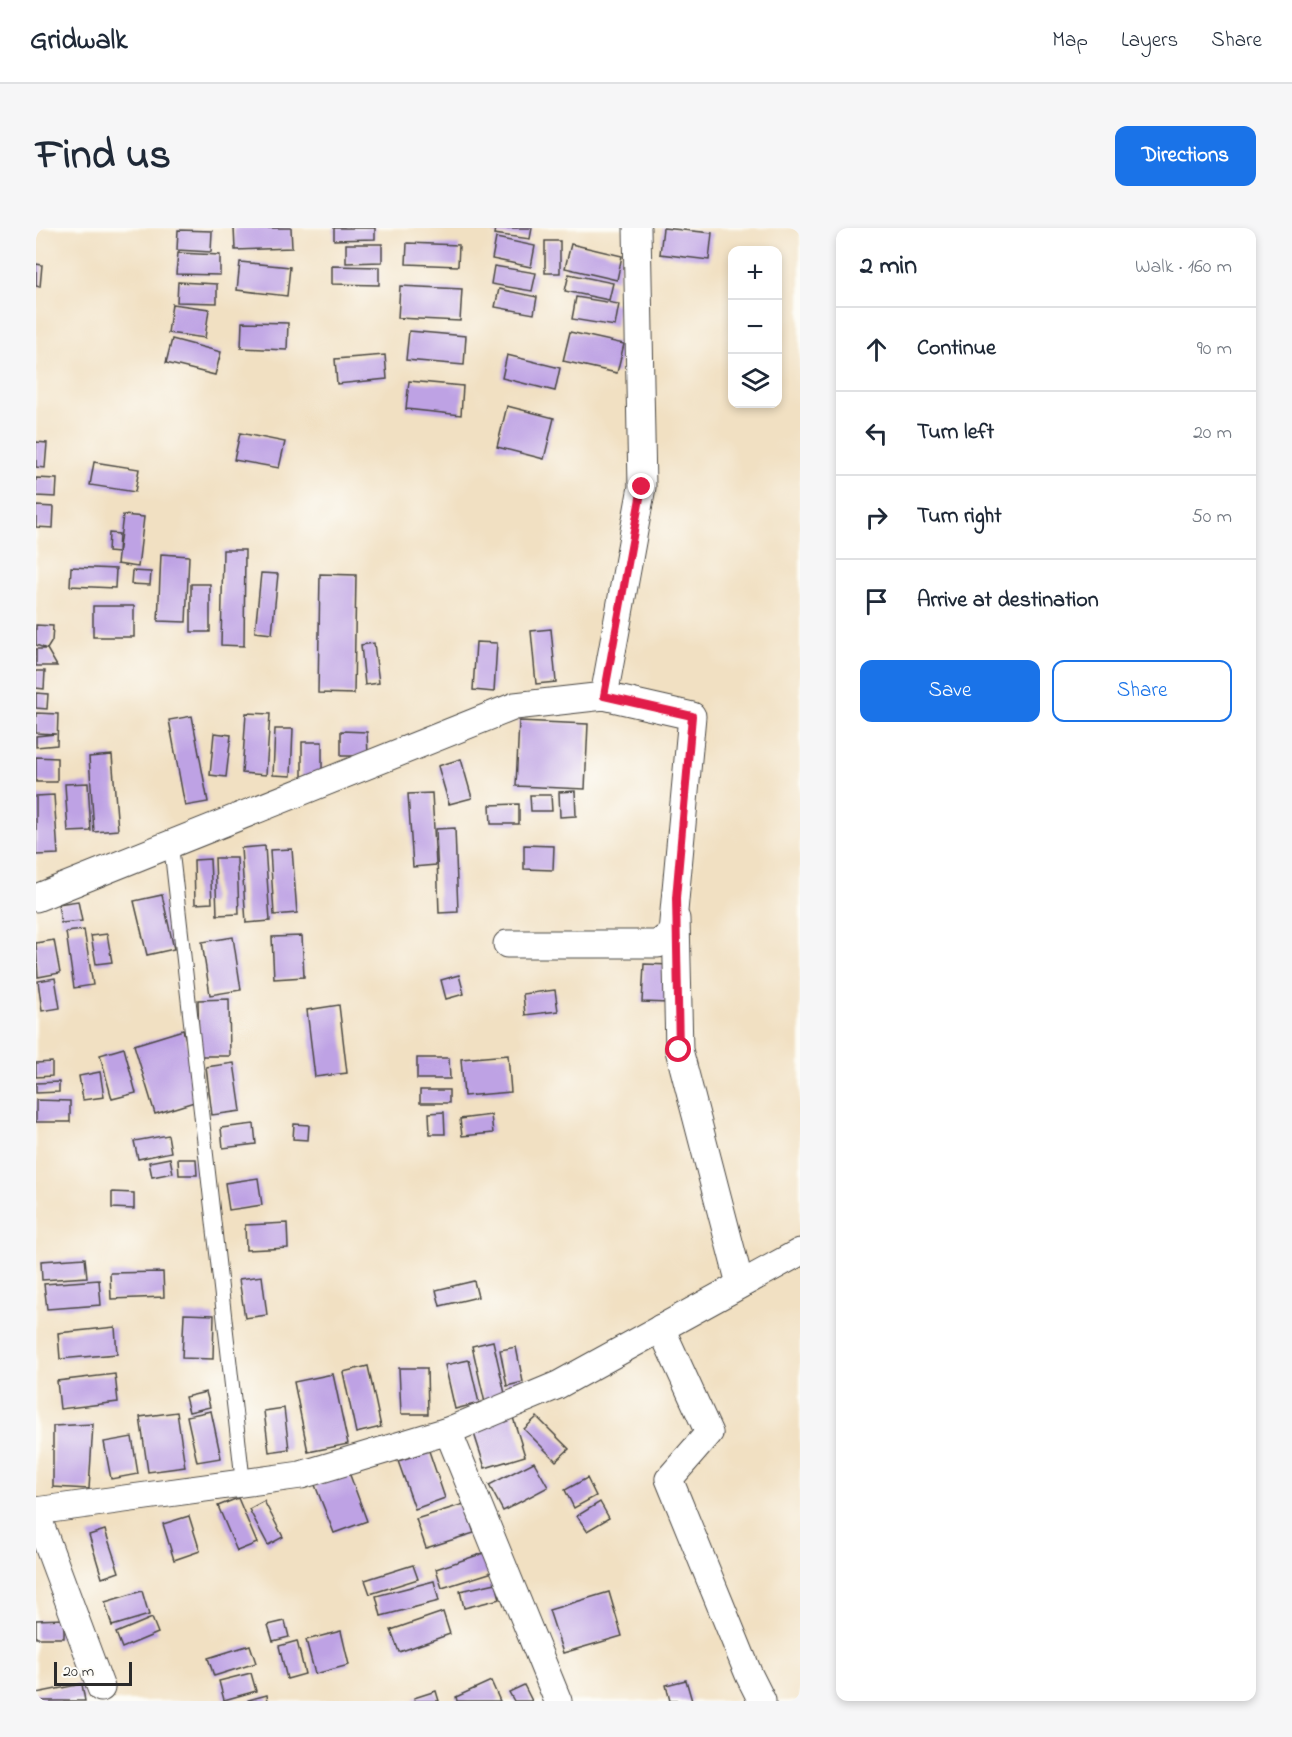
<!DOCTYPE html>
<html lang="en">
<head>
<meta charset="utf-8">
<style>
	:root { --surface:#fff; --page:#f6f6f7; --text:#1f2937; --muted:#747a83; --line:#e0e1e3; --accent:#1a73e8 }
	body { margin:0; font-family:"Indie Flower",sans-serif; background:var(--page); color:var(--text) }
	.controls { position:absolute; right:18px; top:18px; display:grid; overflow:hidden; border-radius:12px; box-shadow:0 3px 9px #0003 }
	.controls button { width:54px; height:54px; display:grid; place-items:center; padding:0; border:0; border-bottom:2px solid var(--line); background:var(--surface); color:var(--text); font:30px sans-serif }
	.scale { position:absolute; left:18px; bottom:15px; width:78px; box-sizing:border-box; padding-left:6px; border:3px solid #2b2b2b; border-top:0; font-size:16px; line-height:21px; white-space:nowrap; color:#2b2b2b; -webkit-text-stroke:4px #fdfcf7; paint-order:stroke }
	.stop { position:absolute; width:18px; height:18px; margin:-14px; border:4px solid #e11d48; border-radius:50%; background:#fff }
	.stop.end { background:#e11d48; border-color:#fff; box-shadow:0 2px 6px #0008 }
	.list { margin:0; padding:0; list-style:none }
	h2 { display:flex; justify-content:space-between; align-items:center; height:78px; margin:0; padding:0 24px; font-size:26px }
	h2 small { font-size:20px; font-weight:400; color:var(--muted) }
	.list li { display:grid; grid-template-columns:39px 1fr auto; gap:18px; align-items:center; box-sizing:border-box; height:84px; padding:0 24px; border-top:2px solid var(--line) }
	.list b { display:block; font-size:22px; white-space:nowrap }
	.list em { font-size:20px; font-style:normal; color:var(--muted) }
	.actions { display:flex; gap:12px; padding:18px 24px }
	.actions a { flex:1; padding:14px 0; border:2px solid var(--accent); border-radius:12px; text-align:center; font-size:21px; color:var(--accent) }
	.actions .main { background:var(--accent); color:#fff }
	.icon { flex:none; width:33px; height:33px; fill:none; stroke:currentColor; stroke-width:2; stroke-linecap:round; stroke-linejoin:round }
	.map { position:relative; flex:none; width:764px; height:1473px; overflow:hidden; border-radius:12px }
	header { display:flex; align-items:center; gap:36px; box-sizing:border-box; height:84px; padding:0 30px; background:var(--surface); border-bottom:2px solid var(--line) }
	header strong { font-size:28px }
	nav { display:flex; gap:33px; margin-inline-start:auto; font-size:21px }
	.intro { display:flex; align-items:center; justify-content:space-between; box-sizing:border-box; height:144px; padding:0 36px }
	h1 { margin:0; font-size:42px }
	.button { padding:15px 27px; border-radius:12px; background:var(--accent); color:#fff; font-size:21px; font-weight:700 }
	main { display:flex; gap:36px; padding:0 36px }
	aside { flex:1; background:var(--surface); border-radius:12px; box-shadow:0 3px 9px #0003 }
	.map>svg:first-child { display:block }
	.building { fill:#bea2e4 }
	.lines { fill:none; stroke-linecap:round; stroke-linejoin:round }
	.service-casing { stroke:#494642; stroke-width:16 }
	.minor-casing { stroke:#494642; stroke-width:29 }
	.service { stroke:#fff; stroke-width:14 }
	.minor { stroke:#fff; stroke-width:27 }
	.route { stroke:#e11d48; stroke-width:8 }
</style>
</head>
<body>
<header>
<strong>Gridwalk</strong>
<nav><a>Map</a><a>Layers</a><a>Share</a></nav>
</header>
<div class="intro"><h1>Find us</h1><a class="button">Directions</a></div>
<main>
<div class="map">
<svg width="764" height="1473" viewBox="0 0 764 1473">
	<rect width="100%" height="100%" fill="#fdfcf7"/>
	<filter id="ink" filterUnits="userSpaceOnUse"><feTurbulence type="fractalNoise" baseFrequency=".0167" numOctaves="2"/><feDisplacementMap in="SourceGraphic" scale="12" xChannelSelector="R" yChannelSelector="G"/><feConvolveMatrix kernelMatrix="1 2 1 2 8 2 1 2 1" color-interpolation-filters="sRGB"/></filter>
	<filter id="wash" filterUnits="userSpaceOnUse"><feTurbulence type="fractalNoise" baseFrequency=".008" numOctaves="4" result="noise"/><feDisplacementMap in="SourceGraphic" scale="24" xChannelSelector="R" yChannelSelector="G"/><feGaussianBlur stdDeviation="1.35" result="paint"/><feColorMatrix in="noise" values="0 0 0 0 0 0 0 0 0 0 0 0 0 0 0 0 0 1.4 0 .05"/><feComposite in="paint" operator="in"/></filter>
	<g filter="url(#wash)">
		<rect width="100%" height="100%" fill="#f1e0c2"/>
		<g id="blocks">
			<g class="building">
				<polygon points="198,0 255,0 256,20 199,22"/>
				<polygon points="298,0 339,0 339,11 298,12"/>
				<polygon points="459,0 496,0 494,11 458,6"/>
				<polygon points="627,0 676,5 673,32 624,26"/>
				<polygon points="142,2 176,3 175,24 141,22"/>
				<polygon points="460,10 499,18 495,39 456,31"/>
				<rect x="509" y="13" width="15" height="32"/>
				<polygon points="371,15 423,17 422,38 370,36"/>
				<polygon points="310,16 346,16 346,34 310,35"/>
				<polygon points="535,16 586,28 581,52 529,40"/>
				<polygon points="142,25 184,27 184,47 140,46"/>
				<polygon points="204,34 254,39 251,68 201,62"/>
				<polygon points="0,36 6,37 4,59 0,58"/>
				<polygon points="296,38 343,39 343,57 296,56"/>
				<polygon points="458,38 500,45 496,63 455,56"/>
				<polygon points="533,46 577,55 573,72 529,63"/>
				<polygon points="142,54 181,56 181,75 141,74"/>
				<polygon points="364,58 426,61 424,93 362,90"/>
				<polygon points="463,61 501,69 498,86 459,79"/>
				<polygon points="540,69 583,76 579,98 536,91"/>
				<polygon points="136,76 173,81 169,110 132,105"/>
				<polygon points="206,94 252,95 251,122 205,120"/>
				<polygon points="373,103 430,108 428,137 370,132"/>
				<polygon points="534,104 588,116 581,145 527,133"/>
				<polygon points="136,111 185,124 179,147 130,135"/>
				<polygon points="349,127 351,151 301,156 299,131"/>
				<polygon points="471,127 524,140 519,163 466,150"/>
				<polygon points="373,153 427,158 425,187 370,181"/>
				<polygon points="471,178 518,190 508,231 461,219"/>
				<polygon points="204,205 249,214 243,240 198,232"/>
				<polygon points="0,214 11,215 9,240 0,239"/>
				<polygon points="58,234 103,241 99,264 54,257"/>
				<polygon points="0,250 21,251 20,269 0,268"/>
				<polygon points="0,278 18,279 17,300 0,299"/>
				<polygon points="87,287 108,289 102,339 81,336"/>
				<polygon points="73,305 83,306 82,325 72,324"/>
				<polygon points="187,322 209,322 208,418 185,417"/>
				<polygon points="125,326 153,328 150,394 122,393"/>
				<polygon points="35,339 80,341 79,360 34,358"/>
				<polygon points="96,343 115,344 114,357 95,356"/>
				<polygon points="225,345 242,346 236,406 219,404"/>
				<polygon points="284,346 320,347 318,466 282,465"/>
				<rect x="155" y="356" width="19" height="48"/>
				<rect x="57" y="378" width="41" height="31"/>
				<polygon points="0,397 17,398 16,413 11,421 21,438 0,438 0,421 11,421 0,417"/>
				<polygon points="515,401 520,454 500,456 495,403"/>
				<polygon points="440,414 461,415 458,464 437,462"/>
				<polygon points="338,415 343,455 329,457 325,417"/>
				<polygon points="0,443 9,443 8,461 0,460"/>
				<polygon points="0,465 12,466 11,481 0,480"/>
				<polygon points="0,485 22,486 21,517 0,519 0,508 20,506 0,505"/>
				<polygon points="210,485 234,486 230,547 206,545"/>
				<polygon points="156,488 172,574 149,578 133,492"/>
				<polygon points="483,493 552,496 549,561 480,558"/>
				<polygon points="239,501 257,501 255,548 237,547"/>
				<polygon points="305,503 331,504 332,528 305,528"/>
				<polygon points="178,505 195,507 190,549 174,547"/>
				<rect x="266" y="514" width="20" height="36"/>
				<polygon points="76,527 82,602 58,604 53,529"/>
				<polygon points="0,529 21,530 21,554 0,554"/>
				<polygon points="425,531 436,570 413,576 402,538"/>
				<polygon points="52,555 55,603 32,604 29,556"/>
				<polygon points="539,563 540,588 524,589 523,564"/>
				<polygon points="396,565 400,637 377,639 372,566"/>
				<polygon points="18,567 22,626 0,627 0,568"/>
				<polygon points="494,567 515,567 516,583 495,583"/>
				<polygon points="483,576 483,596 455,596 454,577"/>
				<polygon points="419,600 422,684 403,685 400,601"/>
				<polygon points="488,617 518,618 517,642 488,641"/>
				<polygon points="229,618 234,693 210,695 205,620"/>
				<polygon points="256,621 261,685 238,687 234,622"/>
				<polygon points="179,630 201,630 203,686 181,687"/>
				<polygon points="174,631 176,675 159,676 158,632"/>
				<polygon points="126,667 138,721 111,727 98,673"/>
				<polygon points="42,673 46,693 25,695 22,676"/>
				<polygon points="48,702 57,757 38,760 30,704"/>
				<polygon points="71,706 76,734 60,736 55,708"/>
				<polygon points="266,708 268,749 238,751 236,709"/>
				<polygon points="197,709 205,762 174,767 166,714"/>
				<polygon points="18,712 24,745 2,749 0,715"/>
				<polygon points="608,736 635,737 633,775 606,774"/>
				<polygon points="423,747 428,766 410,771 405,752"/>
				<polygon points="19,750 24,780 6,783 2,753"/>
				<polygon points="519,762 522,783 489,787 487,766"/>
				<polygon points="193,771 194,828 163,828 162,772"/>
				<polygon points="303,777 311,845 279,849 271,782"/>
				<polygon points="147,802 168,871 119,886 98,817"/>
				<polygon points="88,820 100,865 76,871 64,827"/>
				<polygon points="472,827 475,864 428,868 425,831"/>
				<polygon points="381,830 413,830 414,851 381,851"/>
				<polygon points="16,834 16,848 0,849 0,835"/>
				<polygon points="198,835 205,883 176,887 170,839"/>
				<polygon points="64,844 68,869 47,872 43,848"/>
				<polygon points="23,854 23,864 0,865 0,855"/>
				<rect x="384" y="862" width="29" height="13"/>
				<polygon points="0,872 34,873 34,894 0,894"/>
				<polygon points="408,884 409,906 394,906 393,885"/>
				<polygon points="455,887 457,905 426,908 424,891"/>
				<polygon points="218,896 220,916 187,920 185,900"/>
				<polygon points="258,896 273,897 272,912 257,911"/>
				<polygon points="132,907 135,924 102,931 98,913"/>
				<polygon points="134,930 137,945 116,949 113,934"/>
				<polygon points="142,931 160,931 161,947 143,947"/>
				<polygon points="222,950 226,977 193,982 189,955"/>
				<polygon points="76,964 98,965 98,981 76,980"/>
				<polygon points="251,995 252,1020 210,1022 209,997"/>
				<polygon points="49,1030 51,1049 6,1052 5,1033"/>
				<polygon points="127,1044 128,1069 75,1071 74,1045"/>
				<polygon points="226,1048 231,1087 209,1090 203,1051"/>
				<polygon points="63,1052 65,1077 11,1081 8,1056"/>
				<polygon points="438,1053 442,1069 404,1078 400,1062"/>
				<polygon points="148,1086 178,1087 177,1131 146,1130"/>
				<polygon points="79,1099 81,1126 24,1131 22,1105"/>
				<polygon points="457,1113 470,1170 449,1175 436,1118"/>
				<polygon points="480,1119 487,1154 471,1158 464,1122"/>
				<polygon points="433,1132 443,1175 419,1181 409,1137"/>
				<polygon points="332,1138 345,1199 320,1205 307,1144"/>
				<polygon points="363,1140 391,1140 392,1186 365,1186"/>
				<polygon points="79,1146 82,1174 24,1181 21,1153"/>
				<polygon points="297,1146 312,1216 272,1224 258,1154"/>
				<polygon points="170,1164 174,1179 153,1184 149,1169"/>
				<polygon points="248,1180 253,1221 233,1224 228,1183"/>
				<polygon points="175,1183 185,1230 161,1234 151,1188"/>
				<polygon points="475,1183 489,1228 449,1240 435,1196"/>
				<polygon points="141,1184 149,1239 112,1244 104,1189"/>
				<polygon points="501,1189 533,1221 520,1233 488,1201"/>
				<polygon points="57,1196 53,1261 17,1259 17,1198"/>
				<polygon points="96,1209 102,1246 75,1251 68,1214"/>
				<polygon points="393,1223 409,1270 379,1281 362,1233"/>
				<polygon points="498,1234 512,1259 467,1283 453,1257"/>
				<polygon points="311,1239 331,1293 298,1305 277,1252"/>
				<polygon points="551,1250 560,1268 538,1280 529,1262"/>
				<polygon points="202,1270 221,1315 201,1323 182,1278"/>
				<polygon points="228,1273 247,1309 232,1317 213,1281"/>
				<polygon points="564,1274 573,1290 551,1303 541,1288"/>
				<polygon points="428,1276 438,1305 390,1320 380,1291"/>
				<polygon points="153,1288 164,1323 138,1332 127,1296"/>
				<polygon points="69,1302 83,1344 66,1350 53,1307"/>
				<polygon points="454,1323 460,1343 406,1360 400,1341"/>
				<polygon points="377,1337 382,1351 334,1366 329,1352"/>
				<polygon points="398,1353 403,1373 345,1388 340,1368"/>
				<polygon points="460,1355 464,1371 428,1380 424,1363"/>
				<polygon points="106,1363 113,1387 76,1398 69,1374"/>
				<polygon points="573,1364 586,1408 527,1425 513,1382"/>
				<polygon points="407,1384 414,1406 363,1424 355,1402"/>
				<polygon points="116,1390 122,1405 86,1420 80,1405"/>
				<polygon points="28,1391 28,1410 0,1410 0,1392"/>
				<polygon points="249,1393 253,1409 237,1413 232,1397"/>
				<polygon points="305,1403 313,1437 279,1446 270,1412"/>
				<polygon points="261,1413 269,1446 251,1451 243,1418"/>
				<polygon points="214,1417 220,1435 178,1448 172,1430"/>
				<polygon points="215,1445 220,1463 188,1472 183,1453"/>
				<polygon points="650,1452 656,1473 634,1473 630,1457"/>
				<polygon points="455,1453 464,1473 421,1473 420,1469"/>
				<polygon points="46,1456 49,1473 0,1473 0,1465"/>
				<polygon points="488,1457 496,1473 478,1473 473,1464"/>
				<polygon points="400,1463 403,1473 379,1473 378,1470"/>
				<polygon points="231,1467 232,1473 212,1473 212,1472"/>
			</g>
		</g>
	</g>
	<g filter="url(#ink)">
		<use href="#blocks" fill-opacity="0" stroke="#494642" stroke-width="1.5"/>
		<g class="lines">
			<g class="service-casing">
				<polyline id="service" points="135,617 207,1255"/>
			</g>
			<g class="minor-casing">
				<g id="minor">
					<polyline points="568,468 606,259 601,0"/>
					<polyline points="0,670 479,478 568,468 656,488 636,705 622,716 471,716"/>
					<polyline points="640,691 643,822 704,1056"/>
					<polyline points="625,1100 673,1205 633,1251 713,1447 726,1473"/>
					<polyline points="412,1203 522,1157 764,1024"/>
					<polyline points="0,1283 265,1247 412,1203 522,1473"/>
					<polyline points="0,1285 65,1460"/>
				</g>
			</g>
			<use href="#service" class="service"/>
			<use href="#minor" class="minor"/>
		</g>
	</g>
	<g class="lines" filter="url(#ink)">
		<polyline class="route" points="606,259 568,468 656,488 640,670 643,822"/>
	</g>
</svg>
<div class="controls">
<button>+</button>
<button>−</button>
<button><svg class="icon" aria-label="layers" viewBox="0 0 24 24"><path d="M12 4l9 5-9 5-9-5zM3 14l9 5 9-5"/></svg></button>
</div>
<div class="scale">20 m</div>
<div class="stop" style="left:643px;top:822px"></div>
<div class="stop end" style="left:606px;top:259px"></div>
</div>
<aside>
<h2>2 min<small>Walk · 160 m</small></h2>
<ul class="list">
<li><svg class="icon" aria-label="ahead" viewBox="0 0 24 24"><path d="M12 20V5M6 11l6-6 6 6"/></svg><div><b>Continue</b></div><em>90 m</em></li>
<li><svg class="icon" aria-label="left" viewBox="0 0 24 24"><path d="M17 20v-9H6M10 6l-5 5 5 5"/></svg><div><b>Turn left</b></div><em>20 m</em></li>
<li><svg class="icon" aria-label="right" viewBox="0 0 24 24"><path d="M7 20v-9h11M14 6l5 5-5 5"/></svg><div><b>Turn right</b></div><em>50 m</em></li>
<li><svg class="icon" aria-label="arrive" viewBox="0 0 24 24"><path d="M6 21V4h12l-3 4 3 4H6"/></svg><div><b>Arrive at destination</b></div></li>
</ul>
<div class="actions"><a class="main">Save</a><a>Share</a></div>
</aside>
</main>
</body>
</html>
